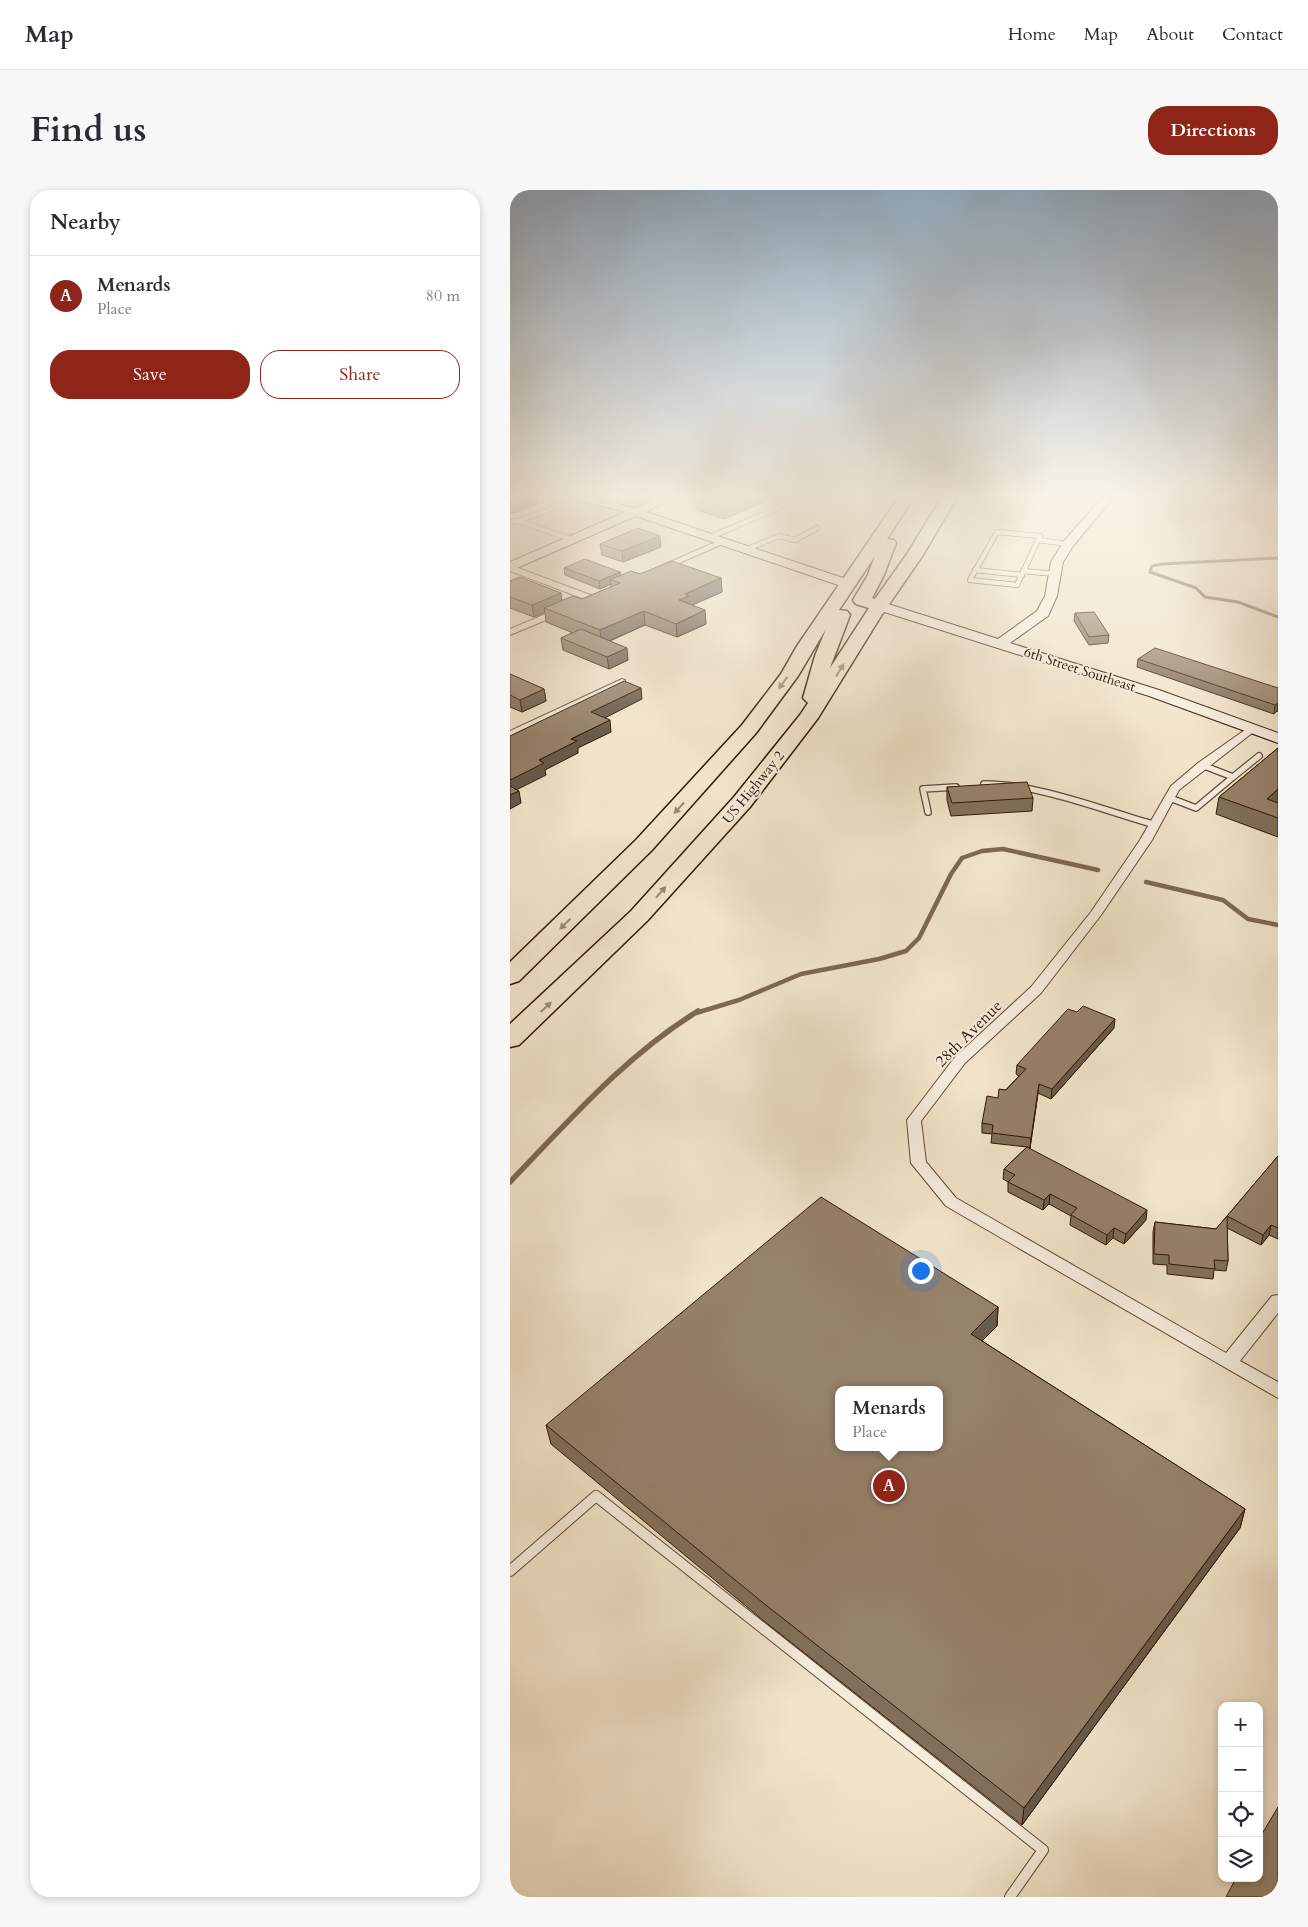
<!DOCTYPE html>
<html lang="en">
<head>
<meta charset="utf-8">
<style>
	:root { --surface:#fff; --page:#f7f7f7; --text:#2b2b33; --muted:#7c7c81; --line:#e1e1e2; --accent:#8f2418 }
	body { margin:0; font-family:Cardo,serif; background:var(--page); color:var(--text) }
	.controls { position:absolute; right:15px; bottom:15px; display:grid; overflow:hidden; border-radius:10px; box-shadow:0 2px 8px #0003 }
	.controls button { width:45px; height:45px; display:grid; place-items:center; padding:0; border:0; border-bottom:1px solid var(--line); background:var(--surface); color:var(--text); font:25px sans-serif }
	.you { position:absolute; left:410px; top:1080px; width:18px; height:18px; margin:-12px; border:4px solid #fff; border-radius:50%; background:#1a73e8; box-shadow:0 0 0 8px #1a73e833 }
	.badge { display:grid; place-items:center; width:32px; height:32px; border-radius:50%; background:var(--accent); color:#fff; font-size:16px; font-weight:700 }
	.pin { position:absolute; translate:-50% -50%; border:2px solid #fff; box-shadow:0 1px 5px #0006 }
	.popup { position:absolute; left:325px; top:1196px; width:108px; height:65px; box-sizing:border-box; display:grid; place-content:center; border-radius:10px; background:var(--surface); filter:drop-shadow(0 1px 4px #0005); font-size:16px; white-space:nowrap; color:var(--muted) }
	.popup b { font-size:19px; color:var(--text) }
	.popup::after { content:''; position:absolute; left:50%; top:100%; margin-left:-10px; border:10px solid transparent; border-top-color:var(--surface) }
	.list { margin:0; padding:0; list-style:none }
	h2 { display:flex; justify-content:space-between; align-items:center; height:65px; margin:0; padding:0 20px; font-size:21px }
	h2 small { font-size:16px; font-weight:400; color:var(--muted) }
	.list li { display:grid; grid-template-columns:32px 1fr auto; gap:15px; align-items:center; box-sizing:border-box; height:80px; padding:0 20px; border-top:1px solid var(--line) }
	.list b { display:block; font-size:19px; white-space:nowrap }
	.list p { margin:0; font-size:16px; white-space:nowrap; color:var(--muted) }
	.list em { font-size:16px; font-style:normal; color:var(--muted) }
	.actions { display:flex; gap:10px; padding:15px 20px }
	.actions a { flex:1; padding:11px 0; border:1px solid var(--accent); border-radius:20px; text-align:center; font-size:18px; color:var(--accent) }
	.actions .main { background:var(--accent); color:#fff }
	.icon { flex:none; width:28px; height:28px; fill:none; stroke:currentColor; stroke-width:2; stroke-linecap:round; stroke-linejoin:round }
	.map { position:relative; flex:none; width:768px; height:1707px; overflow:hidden; border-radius:20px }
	header { display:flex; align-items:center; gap:30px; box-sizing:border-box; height:70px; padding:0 25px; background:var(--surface); border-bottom:1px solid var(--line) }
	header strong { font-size:24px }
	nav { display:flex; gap:28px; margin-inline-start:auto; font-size:18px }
	.intro { display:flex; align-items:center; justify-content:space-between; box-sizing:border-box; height:120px; padding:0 30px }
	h1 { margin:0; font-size:35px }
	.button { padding:12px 22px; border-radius:20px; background:var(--accent); color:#fff; font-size:18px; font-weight:700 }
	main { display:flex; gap:30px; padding:0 30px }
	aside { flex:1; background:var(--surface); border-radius:20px; box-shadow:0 2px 8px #0003 }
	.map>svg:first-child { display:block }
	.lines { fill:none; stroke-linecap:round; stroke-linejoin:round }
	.stream-far2 { stroke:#7d6851; stroke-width:3 }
	.stream-far1 { stroke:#7d6851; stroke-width:4.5 }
	.stream { stroke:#7d6851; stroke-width:5.5 }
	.lane-far2-casing { stroke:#614a33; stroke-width:6 }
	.lane-far1-casing { stroke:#614a33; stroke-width:8 }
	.lane-casing { stroke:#614a33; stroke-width:12 }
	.street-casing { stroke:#614a33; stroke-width:2 }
	.secondary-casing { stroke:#311701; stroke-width:2 }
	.highway-casing { stroke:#311701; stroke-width:3 }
	.lane-far2 { stroke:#f6eddd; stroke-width:4.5 }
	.lane-far1 { stroke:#f6eddd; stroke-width:5.5 }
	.lane { stroke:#f6eddd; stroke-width:10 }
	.street { fill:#f6eddd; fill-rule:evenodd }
	.secondary { fill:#f6eddd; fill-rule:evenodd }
	.highway { fill:#f1e4ca; fill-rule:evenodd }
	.wall { fill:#80705b; stroke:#311701 }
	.shaded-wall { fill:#685b4a; stroke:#311701 }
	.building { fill:#95826a; stroke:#311701; fill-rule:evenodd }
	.oneway { fill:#9b8870 }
	.labels { text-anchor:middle; stroke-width:4; stroke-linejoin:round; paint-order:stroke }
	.far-street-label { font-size:14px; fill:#311701; stroke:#f6eddd }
	.street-label { font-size:16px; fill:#311701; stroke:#f6eddd }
</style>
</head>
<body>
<header>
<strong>Map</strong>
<nav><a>Home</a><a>Map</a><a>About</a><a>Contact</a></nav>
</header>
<div class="intro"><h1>Find us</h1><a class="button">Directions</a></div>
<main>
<aside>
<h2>Nearby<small></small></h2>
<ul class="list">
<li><span class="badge">A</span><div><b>Menards</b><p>Place</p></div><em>80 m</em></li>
</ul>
<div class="actions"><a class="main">Save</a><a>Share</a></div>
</aside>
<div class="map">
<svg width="768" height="1707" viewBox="0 0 768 1707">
	<rect width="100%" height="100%" fill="#f1e4ca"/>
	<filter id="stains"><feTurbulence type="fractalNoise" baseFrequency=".004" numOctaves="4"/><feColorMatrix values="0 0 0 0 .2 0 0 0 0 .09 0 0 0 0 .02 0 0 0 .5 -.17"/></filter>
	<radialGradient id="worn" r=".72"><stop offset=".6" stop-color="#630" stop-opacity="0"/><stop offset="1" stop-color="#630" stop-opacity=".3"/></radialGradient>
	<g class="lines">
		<polyline class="stream-far2" points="768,368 652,374 642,376 640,382 686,398 695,407 728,412 768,427"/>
		<g class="stream-far1">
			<polyline points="636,692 713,710 738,729 768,735"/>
			<polyline points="186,823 229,810 291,784 369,769 396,761 409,748 441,684 452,668 472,661 493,659 588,680"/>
		</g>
		<path class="stream" d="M 0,992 C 59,931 115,866 188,821"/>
		<g class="lane-far2-casing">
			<g id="lane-far2">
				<polyline points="8,331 49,316 26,307"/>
				<polyline points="0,332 8,331 64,350"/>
				<polygon points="487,342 530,346 507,395 460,390"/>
				<polyline points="198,348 293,307"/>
				<polyline points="528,350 558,354"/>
				<polyline points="235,360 269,346 285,350 307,338"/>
				<polyline points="465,380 512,385"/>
				<polyline points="513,381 545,384"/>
			</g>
		</g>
		<g class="lane-far1-casing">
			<g id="lane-far1">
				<polyline points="692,575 723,587 749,566"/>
				<path d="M 474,594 C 529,594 592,620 646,635"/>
				<polyline points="660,608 686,618 723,587"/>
				<polyline points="418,622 413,599 446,597"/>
			</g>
		</g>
		<g class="lane-casing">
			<polyline id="lane" points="0,1381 86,1306 533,1660 500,1707"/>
		</g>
		<g class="street-casing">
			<g id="street">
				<polygon points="208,351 215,353 151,381 144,379"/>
				<polygon points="0,375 83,406 84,408 77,410 0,381"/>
				<polygon points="52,417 57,420 55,422 0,445 0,439"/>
				<polygon points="112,489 115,490 115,494 0,548 0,541"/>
				<polygon points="742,535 746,536 746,540 669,600 642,650 591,725 531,803 455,873 411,931 416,972 446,1008 716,1163 762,1106 768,1105 768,1123 730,1171 768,1192 768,1208 436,1016 401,973 397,930 445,867 521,797 581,722 630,650 661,596 688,573"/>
			</g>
		</g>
		<g class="secondary-casing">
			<g id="secondary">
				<polygon points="56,307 79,307 125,318 149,307 164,307 136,322 342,391 344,394 342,397 334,397 126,326 0,381 0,372 115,322"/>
				<polygon points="593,307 604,307 563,356 553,372 547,406 538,426 500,453 649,500 768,543 768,553 639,506 365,419 363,416 365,413 375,413 488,449 527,421 535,406 541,372 554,351"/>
			</g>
		</g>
		<g class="highway-casing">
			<path id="highway" d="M 389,307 L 404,307 L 377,349 L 384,350 L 386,353 L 374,385 L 362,408 L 365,409 L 397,364 L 432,307 L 447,307 L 413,365 L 371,426 L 308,528 L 240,617 L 137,731 L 9,855 L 0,857 L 0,834 L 121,721 L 224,607 L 290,525 L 298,513 L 293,508 L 305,466 L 316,439 L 288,486 L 246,543 L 142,660 L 9,791 L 0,794 L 0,772 L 126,650 L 232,535 L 271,484 L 287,456 ZM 365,366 L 358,385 L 343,410 L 346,414 L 359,418 L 320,478 L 340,425 L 337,421 L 329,420 Z"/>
		</g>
		<use href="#lane-far2" class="lane-far2"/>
		<use href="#lane-far1" class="lane-far1"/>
		<use href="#lane" class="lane"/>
		<use href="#street" class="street"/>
		<use href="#secondary" class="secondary"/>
		<use href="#highway" class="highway"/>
	</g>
	<g class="wall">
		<polygon points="187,309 254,312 214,329 187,320"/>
		<polygon points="90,354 151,357 113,372 92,365"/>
		<polygon points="54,378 110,382 110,386 130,384 211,388 212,402 182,415 196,434 167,447 135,435 100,451 118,470 99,479 53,460 51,448 63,443 36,432 35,422 24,427 0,418 0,391 52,410 72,409 101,397 101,394 90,399 55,385"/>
		<polygon points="565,423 599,445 598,453 579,455 564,431"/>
		<polygon points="628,469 768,498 768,522 767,521 764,524 627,477"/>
		<polygon points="0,484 34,499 36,511 12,522 0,517"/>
		<polygon points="768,558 768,647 706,624 709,607"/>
		<polygon points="437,597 523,608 522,621 441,626 437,610"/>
		<polygon points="604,838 541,909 528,903 520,958 517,957 636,1030 614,1054 603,1048 596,1055 560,1035 561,1026 539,1014 533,1020 498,1002 498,992 493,989 494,979 517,957 481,953 482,944 472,943 472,933 488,908 509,886 506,884 507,875"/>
		<polygon points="768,966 768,1049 759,1045 751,1055 717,1038 718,1071 716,1081 704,1080 703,1089 657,1084 657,1075 643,1074 643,1042 645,1032 706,1039"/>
		<polygon points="488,1117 487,1136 472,1151 735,1319 730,1338 512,1635 254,1431 41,1254 36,1235"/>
	</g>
	<g class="shaded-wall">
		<polygon points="6,307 27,307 28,314 0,324 0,310"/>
		<polygon points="240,307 254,307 254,312 214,329 213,318"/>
		<polygon points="150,346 151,357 113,372 112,361"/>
		<polygon points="110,382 111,390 100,390 101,394 90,399 89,391"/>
		<polygon points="211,388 212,402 180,416 169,410 175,404"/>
		<polygon points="51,403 52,414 34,418 35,422 24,427 22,415"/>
		<polygon points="195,420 196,434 167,447 166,434"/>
		<polygon points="134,421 135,435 92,454 90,440"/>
		<polygon points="117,458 118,470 99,479 97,467"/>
		<polygon points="131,498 132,509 83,534 81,522"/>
		<polygon points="34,499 36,511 12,522 10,510"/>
		<polygon points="768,513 767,521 764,524 765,515"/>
		<polygon points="100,530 101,542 68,558 68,563 35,580 36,585 0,603 0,590 61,549"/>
		<polygon points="768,599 768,614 757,609"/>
		<polygon points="9,601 11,613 0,619 0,605"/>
		<polygon points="605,829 604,838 541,909 542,899"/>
		<polygon points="529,894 528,903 520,958 521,948"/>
		<polygon points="540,1004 539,1014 533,1020 534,1010"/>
		<polygon points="637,1020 636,1030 614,1054 616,1044"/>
		<polygon points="761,1035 759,1045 751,1055 753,1045"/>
		<polygon points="604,1038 603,1048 596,1055 597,1045"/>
		<polygon points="488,1117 487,1136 460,1163 461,1144"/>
		<polygon points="735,1319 730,1338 512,1635 514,1618"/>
	</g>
	<g class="building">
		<polygon points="191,307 240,307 213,318 187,309"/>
		<polygon points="128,338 150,346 112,361 90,354"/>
		<polygon points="75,369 110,382 89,391 54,378"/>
		<polygon points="162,371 211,388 175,404 179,406 169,410 195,420 166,434 134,421 90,440 34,418 63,406 72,409 110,393 100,390 121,381 130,384"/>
		<polygon points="10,387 51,403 22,415 0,407 0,391"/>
		<polygon points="584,422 599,445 579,447 565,423"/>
		<polygon points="71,439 117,458 97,467 51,448"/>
		<polygon points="645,458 768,498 768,513 765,515 628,469"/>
		<polygon points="0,484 34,499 10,510 0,505"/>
		<polygon points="114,491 131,498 81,522 100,530 61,549 67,551 29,570 34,573 0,590 0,546"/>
		<polygon points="768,558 768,599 757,609 768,613 768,628 709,607"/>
		<polygon points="517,592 523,608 442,613 437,597"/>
		<polygon points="0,596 9,601 0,605"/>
		<polygon points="573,816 605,829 542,899 529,894 521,948 482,943 483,935 472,933 477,906 488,908 489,899 496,900 516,879 507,875 558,819 567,822"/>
		<polygon points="517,957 637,1020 616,1044 604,1038 597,1045 561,1025 567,1018 540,1004 534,1010 498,992 505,985 494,979"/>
		<polygon points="768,966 768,1038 761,1035 753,1045 717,1026 718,1071 704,1070 705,1079 659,1074 659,1065 644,1064 645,1032 706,1039"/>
		<path d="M 311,1007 L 488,1117 L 461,1144 L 735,1319 L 514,1618 L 252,1412 L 36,1235 ZM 329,1200 L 429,1200 L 429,1257 L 329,1257 Z"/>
		<polygon points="768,1617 768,1707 716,1707 726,1688 749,1688 749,1649"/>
	</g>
	<defs><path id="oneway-solid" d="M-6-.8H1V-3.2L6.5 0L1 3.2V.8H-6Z" transform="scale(1.25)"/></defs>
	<g class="oneway">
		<use href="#oneway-solid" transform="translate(330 480) rotate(-58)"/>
		<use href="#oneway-solid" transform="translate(273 493) rotate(126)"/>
		<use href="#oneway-solid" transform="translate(169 618) rotate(133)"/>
		<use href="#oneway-solid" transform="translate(151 702) rotate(-48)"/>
		<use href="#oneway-solid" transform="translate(55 734) rotate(135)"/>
		<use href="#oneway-solid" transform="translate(36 817) rotate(-43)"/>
	</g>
	<linearGradient id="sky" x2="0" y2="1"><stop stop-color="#91abc1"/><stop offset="0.56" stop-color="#f9f3e7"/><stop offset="1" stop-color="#f9f3e7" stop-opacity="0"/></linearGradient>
	<rect width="768" height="546" fill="url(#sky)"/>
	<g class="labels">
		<g class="far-street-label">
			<text transform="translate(570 479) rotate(18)" y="5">6th Street Southeast</text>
			<text transform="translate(243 597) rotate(-51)" y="5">US Highway 2</text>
		</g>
		<g class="street-label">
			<text transform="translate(458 843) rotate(-45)" y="6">28th Avenue</text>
		</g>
	</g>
	<rect width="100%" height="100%" filter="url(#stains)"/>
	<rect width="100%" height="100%" fill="url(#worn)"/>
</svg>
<div class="controls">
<button>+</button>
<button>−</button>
<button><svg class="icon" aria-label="locate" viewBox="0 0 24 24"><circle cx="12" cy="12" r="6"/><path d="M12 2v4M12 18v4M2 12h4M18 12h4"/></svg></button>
<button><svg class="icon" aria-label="layers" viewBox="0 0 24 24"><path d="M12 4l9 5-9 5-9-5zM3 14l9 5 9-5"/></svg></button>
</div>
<div class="you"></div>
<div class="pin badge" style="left:379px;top:1296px">A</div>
<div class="popup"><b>Menards</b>Place</div>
</div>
</main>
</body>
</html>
